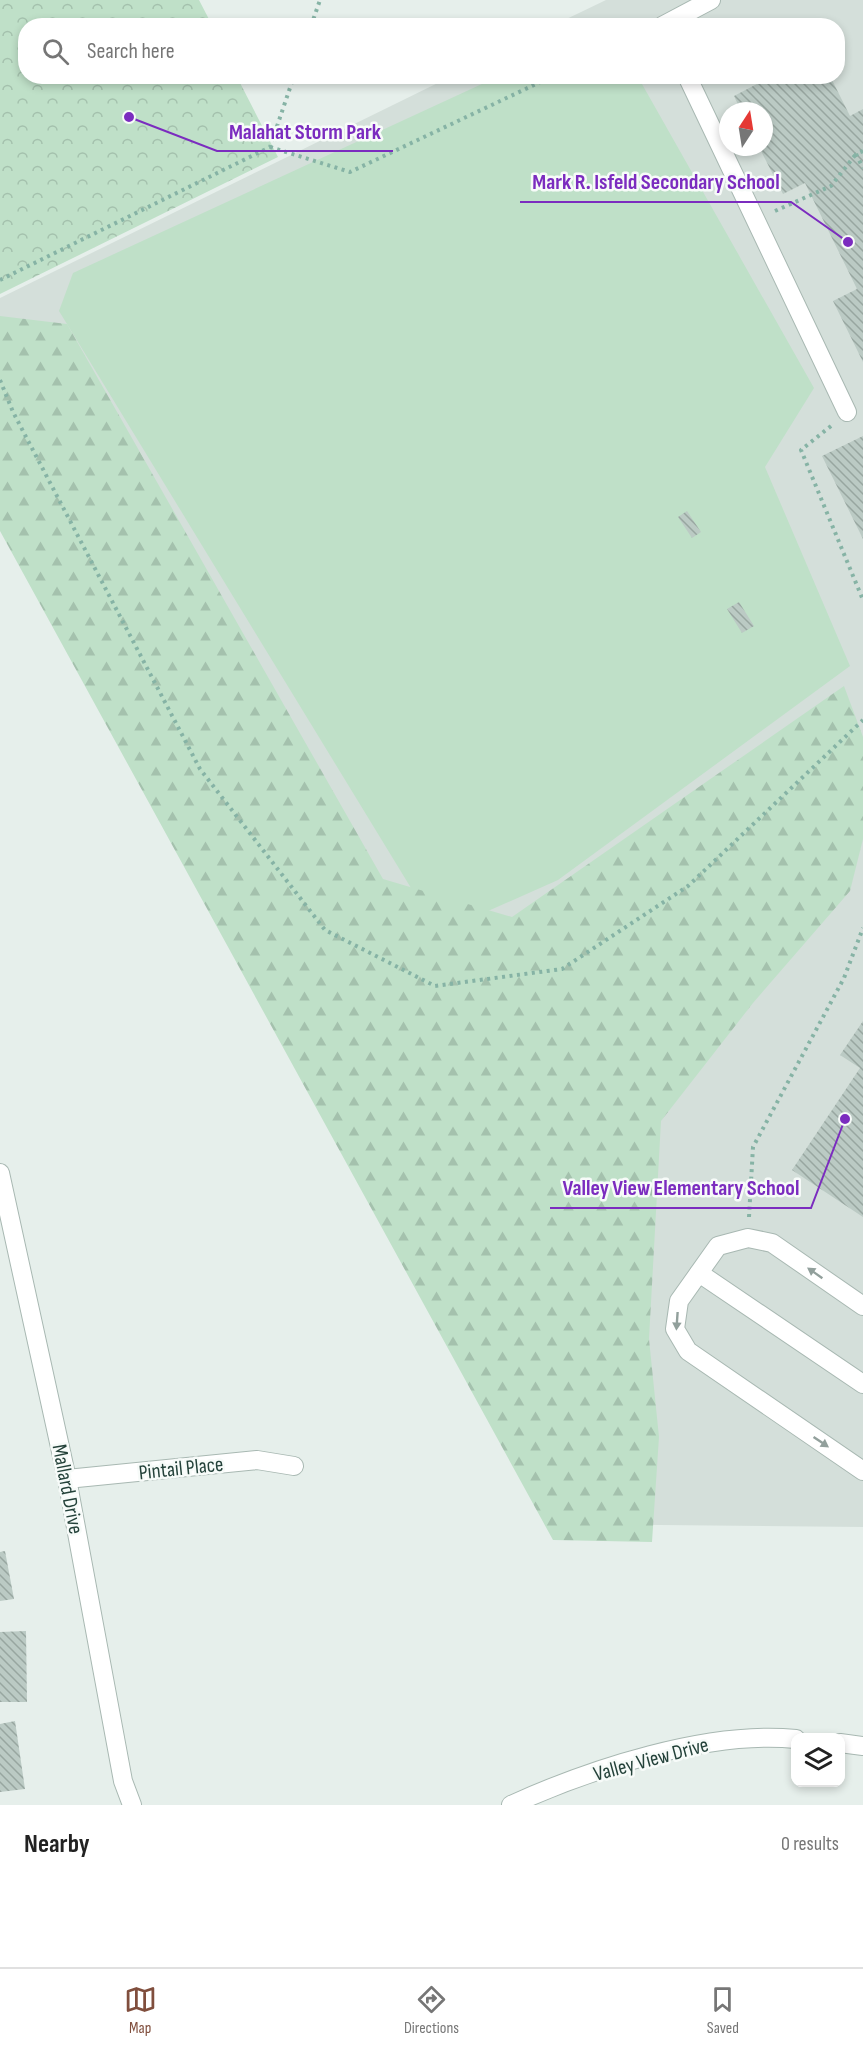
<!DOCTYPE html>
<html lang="en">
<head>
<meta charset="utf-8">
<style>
	:root { --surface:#fff; --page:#f6f6f6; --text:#222; --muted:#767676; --line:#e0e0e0; --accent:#804e3d }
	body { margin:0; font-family:"Sofia Sans Condensed",sans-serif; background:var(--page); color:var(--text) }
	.controls { position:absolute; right:18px; bottom:18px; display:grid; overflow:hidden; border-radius:12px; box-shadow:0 3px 9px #0003 }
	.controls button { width:54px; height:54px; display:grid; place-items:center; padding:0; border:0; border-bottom:2px solid var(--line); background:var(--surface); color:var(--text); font:30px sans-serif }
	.compass { position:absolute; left:719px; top:102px; width:54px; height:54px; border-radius:50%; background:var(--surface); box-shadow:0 3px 9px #0003; rotate:12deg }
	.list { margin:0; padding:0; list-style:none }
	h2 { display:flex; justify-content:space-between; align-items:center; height:78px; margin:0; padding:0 24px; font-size:26px }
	h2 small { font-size:20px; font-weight:400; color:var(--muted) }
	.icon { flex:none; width:33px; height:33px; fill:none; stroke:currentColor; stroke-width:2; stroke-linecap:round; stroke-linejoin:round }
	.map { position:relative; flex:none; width:863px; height:1805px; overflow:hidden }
	.search { position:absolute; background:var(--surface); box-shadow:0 3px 9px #0003; left:18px; right:18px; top:18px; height:66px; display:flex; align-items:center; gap:15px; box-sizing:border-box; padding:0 21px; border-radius:24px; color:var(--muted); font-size:22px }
	.sheet { height:162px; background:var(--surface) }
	nav { display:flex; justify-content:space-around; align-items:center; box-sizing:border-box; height:84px; border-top:2px solid var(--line); background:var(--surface); font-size:16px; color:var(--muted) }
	nav a { display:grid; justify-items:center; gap:3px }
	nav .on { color:var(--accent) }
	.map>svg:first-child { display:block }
	.built { fill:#d4dfda; fill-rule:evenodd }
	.green { fill:#bfe0c8 }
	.forest { fill:url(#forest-firs) }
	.park { fill:url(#park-crowns) }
	.building { fill:url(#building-back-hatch) }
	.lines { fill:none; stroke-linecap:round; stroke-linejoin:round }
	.minor-casing { stroke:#a8b8b2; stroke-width:20 }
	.path { stroke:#86b3a5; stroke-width:4; stroke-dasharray:3 4.5; stroke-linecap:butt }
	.minor { stroke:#fff; stroke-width:18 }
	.oneway { fill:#92a09c }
	.labels { text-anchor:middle; stroke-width:5; stroke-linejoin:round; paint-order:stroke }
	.street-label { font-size:21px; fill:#24423a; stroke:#f7fbf9 }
	.leader { fill:none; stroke:#7b2cbf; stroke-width:2 }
	.callout-dot { fill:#7b2cbf; stroke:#f7fbf9; stroke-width:2 }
	.callout-label { font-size:22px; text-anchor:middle; font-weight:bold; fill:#7b2cbf; stroke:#f7fbf9; stroke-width:5; stroke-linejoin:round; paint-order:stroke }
</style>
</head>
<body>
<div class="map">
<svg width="863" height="1805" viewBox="0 0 863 1805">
	<defs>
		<pattern id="forest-firs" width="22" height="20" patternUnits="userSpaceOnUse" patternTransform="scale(1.5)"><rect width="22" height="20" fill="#bfe0c8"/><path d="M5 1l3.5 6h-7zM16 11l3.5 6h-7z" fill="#a4c1ad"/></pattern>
		<pattern id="park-crowns" width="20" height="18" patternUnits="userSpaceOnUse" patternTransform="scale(1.5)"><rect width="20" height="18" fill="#bfe0c8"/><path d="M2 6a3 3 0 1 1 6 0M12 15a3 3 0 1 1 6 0" fill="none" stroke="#a4c1ad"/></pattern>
		<pattern id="building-back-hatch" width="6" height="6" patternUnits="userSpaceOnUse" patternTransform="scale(1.5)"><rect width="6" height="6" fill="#bbcac4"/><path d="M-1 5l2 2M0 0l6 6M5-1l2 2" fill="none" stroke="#98a6a0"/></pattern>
	</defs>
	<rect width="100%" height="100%" fill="#e6efeb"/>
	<path class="built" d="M 606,0 L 863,0 L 863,1527 L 557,1524 L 0,504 L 0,298 L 450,77 L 838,76 L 838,26 L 554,25 ZM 728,111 L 764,111 L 764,147 L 728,147 Z"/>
	<polygon class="green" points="497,77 638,77 814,388 765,467 850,666 558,880 470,919 411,888 59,311 73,273"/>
	<polygon class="forest" points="0,316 67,324 383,879 512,917 844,686 863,737 863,839 850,891 753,1003 661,1121 649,1339 659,1437 652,1542 553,1540 0,531"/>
	<polygon class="park" points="0,0 199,0 212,25 26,26 26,76 237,77 278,157 0,294"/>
	<g class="building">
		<polygon points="772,76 830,76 850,116 863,109 863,362 833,301 857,289 805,183 783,194 759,147 764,147 764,111 741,111 734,96"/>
		<polygon points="863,436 863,539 822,456"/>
		<polygon points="687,511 701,532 692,538 678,517"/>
		<polygon points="739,602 754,626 742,633 727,609"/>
		<polygon points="863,1021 863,1217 792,1170 860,1068 840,1055"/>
		<polygon points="5,1551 14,1599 0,1601 0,1552"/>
		<polygon points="26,1631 27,1702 0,1702 0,1632"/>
		<polygon points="15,1721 25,1789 0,1792 0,1724"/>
	</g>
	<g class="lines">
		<g class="minor-casing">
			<g id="minor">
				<polyline points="662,26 711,0"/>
				<polyline points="687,76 847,412"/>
				<polyline points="0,1173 67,1479 123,1781 132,1805"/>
				<polyline points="699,1273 863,1384"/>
				<polyline points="863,1306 772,1243 748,1238 718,1246 679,1301 675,1329 688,1351 863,1471"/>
				<polyline points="67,1479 257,1460 294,1466"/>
				<polyline points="840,1743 863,1746"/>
				<path d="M 511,1805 C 590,1769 708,1730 796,1739"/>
			</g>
		</g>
		<g class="path">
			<polyline points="311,26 320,0"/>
			<polyline points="270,147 350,172 553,76"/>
			<polyline points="863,151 856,154 863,168"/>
			<polyline points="775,211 831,186 856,154"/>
			<polyline points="0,280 270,147 294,76"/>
			<polyline points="0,380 13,412 200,769 325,930 435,986 562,969 688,886 863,720"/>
			<polyline points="831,426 801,450 863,600"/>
			<polyline points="749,1217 753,1147 844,978 863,928"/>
		</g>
		<use href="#minor" class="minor"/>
	</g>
	<defs><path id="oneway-solid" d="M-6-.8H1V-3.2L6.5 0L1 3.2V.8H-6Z" transform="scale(1.5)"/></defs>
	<g class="oneway">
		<use href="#oneway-solid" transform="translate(815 1273) rotate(-145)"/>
		<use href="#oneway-solid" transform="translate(677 1321) rotate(94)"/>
		<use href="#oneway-solid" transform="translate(821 1442) rotate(34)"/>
	</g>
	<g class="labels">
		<g class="street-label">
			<text transform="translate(181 1468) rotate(-6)" y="7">Pintail Place</text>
			<text transform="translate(68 1489) rotate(79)" y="7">Mallard Drive</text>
			<text transform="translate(651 1759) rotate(-15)" y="7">Valley View Drive</text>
		</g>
	</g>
	<path class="leader" d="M129 117L217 151H393M848 242L791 202H520M845 1119L811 1208H550"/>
	<g class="callout-dot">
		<circle cx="129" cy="117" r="6"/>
		<circle cx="848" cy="242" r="6"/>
		<circle cx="845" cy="1119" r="6"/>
	</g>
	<g class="callout-label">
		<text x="305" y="139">Malahat Storm Park</text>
		<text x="656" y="189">Mark R. Isfeld Secondary School</text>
		<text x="681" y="1195">Valley View Elementary School</text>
	</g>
</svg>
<div class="controls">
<button><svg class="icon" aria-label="layers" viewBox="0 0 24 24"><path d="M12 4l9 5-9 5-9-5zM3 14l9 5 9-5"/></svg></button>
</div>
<svg class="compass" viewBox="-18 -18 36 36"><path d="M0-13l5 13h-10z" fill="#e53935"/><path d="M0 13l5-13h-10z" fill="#767676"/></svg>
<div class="search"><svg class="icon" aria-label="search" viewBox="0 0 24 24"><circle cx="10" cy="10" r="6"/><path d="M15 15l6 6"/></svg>Search here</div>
</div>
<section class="sheet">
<h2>Nearby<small>0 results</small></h2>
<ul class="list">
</ul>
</section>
<nav>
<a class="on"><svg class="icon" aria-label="map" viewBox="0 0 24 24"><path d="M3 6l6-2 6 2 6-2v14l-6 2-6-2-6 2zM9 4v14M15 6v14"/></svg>Map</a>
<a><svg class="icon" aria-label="directions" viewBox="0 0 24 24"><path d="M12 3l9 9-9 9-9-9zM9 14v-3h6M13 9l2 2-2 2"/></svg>Directions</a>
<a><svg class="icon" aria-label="saved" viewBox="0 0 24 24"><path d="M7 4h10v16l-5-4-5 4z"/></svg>Saved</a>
</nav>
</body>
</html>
